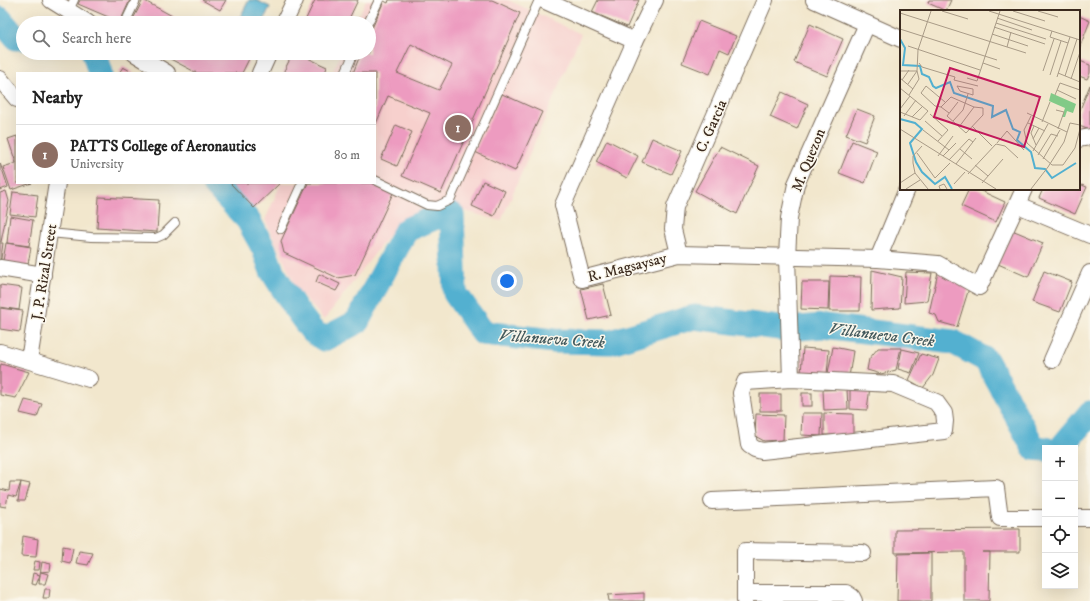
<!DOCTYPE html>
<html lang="en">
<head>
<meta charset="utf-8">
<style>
	:root { --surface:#fff; --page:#f2f2f2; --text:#222; --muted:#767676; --line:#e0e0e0; --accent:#b45309 }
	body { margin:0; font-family:"IM FELL DW Pica",serif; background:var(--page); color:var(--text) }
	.controls { position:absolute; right:12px; bottom:12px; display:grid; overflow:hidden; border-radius:0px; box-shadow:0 4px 16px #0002 }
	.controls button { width:36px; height:36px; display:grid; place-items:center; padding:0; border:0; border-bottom:1px solid var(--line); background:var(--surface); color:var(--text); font:20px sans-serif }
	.you { position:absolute; left:507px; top:281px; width:14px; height:14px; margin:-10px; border:3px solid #fff; border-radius:50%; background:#1a73e8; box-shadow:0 0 0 6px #1a73e833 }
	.badge { display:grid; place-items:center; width:26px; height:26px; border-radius:50%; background:var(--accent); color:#fff; font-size:13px; font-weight:700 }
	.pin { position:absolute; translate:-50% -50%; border:2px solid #fff; box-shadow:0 1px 4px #0006 }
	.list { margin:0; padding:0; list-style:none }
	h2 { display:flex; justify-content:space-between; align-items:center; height:52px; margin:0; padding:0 16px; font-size:17px }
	h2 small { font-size:13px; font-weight:400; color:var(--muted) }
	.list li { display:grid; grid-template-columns:26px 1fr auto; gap:12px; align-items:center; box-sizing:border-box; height:60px; padding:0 16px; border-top:1px solid var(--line) }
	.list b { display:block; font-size:15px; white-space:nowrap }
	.list p { margin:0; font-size:13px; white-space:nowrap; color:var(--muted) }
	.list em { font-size:13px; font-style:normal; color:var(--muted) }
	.icon { flex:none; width:22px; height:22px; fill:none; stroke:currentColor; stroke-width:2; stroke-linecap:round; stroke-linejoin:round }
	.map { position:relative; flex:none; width:1090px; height:601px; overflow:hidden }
	.search { position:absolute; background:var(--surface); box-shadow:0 4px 16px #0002; left:16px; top:16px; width:360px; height:44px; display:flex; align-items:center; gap:10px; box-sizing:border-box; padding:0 14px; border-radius:22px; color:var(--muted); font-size:15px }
	.panel { position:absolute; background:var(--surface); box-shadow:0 4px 16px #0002; left:16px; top:72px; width:360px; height:112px; border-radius:0px }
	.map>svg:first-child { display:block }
	.built { fill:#f7d0cd }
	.water { fill:#52b0d0; stroke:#466d77 }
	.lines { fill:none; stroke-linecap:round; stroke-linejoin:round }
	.river { stroke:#52b0d0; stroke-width:25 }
	.building { fill:#ed9bc0; fill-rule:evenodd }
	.lane-casing { stroke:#7b6c5b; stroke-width:10 }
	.street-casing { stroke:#7b6c5b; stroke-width:18 }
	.lane { stroke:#fff; stroke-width:8 }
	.street { stroke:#fff; stroke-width:16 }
	.labels { text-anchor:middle; stroke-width:3; stroke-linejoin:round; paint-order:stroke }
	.street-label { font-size:15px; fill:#3b2a1e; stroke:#fbf7ec }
	.water-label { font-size:16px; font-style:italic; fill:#43595c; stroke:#fbf7ec }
	.inset-river { fill:none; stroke:#52b0d0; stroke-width:2 }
	.inset-road { fill:none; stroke:#a99b87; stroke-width:1 }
	.view { fill:#c2185b; fill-opacity:0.15; stroke:#c2185b; stroke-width:2 }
	.inset-edge { fill:none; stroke:#3b2a1e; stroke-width:2 }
</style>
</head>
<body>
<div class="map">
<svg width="1090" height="601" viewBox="0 0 1090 601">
	<rect width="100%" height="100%" fill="#fbf7ec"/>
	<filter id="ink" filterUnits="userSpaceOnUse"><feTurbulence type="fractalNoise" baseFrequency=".025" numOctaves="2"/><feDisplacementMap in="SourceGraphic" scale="8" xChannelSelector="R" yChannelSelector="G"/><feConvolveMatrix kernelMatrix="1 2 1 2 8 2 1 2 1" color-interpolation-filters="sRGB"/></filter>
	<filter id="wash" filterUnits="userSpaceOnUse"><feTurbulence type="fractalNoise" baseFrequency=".012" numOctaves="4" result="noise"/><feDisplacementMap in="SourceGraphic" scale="16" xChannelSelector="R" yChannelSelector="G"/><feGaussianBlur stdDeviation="0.9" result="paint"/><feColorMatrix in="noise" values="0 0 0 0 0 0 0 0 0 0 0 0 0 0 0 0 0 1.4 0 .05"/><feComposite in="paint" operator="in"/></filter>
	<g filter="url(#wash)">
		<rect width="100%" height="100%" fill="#f2e7cd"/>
		<polygon class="built" points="366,0 508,0 581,34 501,221 444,205 427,210 398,223 324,320 297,289 265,220 281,183 375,183 375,73 332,73 341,53 369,53 369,23 355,23"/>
		<polygon class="water" points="249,0 256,0 270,7 262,23 237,23"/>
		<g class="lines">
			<g class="river">
				<polyline points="0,19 16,38 23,38"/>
				<polyline points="94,53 100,73"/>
				<polyline points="213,183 248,220 264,249 272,271 295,308 312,331 324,339 357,322 406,230 434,218 452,215 455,293 483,333 554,341 611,342 694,317 787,329 824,326 953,342 986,360 1034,448 1045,449"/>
				<polyline points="1061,448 1090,413"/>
			</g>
		</g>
		<g id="blocks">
			<g class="building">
				<polygon points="80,0 130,0 120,22 78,4"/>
				<polygon points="143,0 185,23 131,23"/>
				<polygon points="202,0 226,0 220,10"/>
				<polygon points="315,0 358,0 347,23 304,23"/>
				<path d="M 389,0 L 492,0 L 520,13 L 441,193 L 402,176 L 430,113 L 388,96 L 375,126 L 375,73 L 353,73 L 361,53 L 369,53 L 369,35 L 384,1 L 388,3 ZM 411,44 L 452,65 L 439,90 L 397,73 Z"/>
				<polygon points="598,0 639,0 627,27 592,12"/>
				<polygon points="929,0 951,0 946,11 928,3"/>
				<polygon points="1079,16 1090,21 1079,49"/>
				<polygon points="699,21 736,36 729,53 720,49 710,74 682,63"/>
				<polygon points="810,24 843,39 827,76 794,62"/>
				<polygon points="159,53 242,53 250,57 242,73 197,73"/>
				<polygon points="293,53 297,53 327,67 325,73 283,73"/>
				<polygon points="1080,61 1090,65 1090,73 1087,79 1079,76"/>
				<polygon points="123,67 134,73 119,73"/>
				<polygon points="1090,85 1090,130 1079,126 1079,112"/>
				<polygon points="782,92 808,104 797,129 770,117"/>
				<polygon points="502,94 542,112 515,171 475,152"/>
				<polygon points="857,109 875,116 865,142 846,135"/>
				<polygon points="396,125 412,132 397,166 381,159"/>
				<polygon points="17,136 17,183 32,183 11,190 3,167 16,163 8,139"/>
				<polygon points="652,138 682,151 671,174 642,162"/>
				<polygon points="607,140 638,156 627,178 596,162"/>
				<polygon points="852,141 877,151 865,183 839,173"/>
				<polygon points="720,147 759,166 737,214 695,191"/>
				<polygon points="0,163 8,187 0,190"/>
				<polygon points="483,181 505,191 494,216 472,206"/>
				<polygon points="230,183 280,183 254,208"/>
				<polygon points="308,183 371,183 393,193 355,275 338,278 284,253 281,241"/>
				<polygon points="1079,184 1087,187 1075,214 1039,198 1043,189 1079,189"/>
				<polygon points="969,189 977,189 1005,202 996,222 961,206"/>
				<polygon points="6,191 9,201 1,242 0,242 0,193"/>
				<polygon points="13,192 38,195 35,217 10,214"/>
				<polygon points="99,197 159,200 157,232 97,228"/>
				<polygon points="10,216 33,220 29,246 7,243"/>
				<polygon points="1012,230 1043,243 1028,277 998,264"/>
				<polygon points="0,243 3,243 1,259 0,259"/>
				<polygon points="6,243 31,247 27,270 2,267"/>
				<polygon points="872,270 902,277 900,308 871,310"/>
				<polygon points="1044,271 1072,282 1060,312 1032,302"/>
				<polygon points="906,272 932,273 927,301 904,303"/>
				<polygon points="938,272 970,285 957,327 939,322 936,315 929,313"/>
				<polygon points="319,274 340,284 336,291 316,282"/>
				<polygon points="830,276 861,277 860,311 829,311"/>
				<polygon points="802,282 829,282 828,310 801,309"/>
				<polygon points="603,284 611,315 589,320 581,289"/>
				<polygon points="0,285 22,288 19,310 0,307"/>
				<polygon points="0,308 23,311 20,332 0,329"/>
				<polygon points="833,347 853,351 849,377 828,373"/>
				<polygon points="803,348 829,350 827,375 801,373"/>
				<polygon points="878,348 901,348 896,370 881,374 867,370 869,359"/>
				<polygon points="902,349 919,353 911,373 898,369"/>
				<polygon points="921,354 939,359 933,375 923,388 909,380"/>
				<polygon points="1,364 29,372 16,398 0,395 0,368"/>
				<polygon points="870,387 867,410 850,409 850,388"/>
				<polygon points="847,389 848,409 824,410 823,390"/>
				<rect x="802" y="393" width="10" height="13"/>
				<rect x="760" y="394" width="21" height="17"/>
				<polygon points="25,400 42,404 37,417 20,413"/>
				<polygon points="802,413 822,413 821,436 801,435"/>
				<polygon points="824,413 853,414 853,435 824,435"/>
				<polygon points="756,414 784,415 783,440 764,441 755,436"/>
				<polygon points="10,482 21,482 16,497 8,495 6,507 0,506 0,489 9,491"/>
				<polygon points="21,482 30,484 25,501 18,501"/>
				<polygon points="1020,529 1020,552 982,552 990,552 989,601 964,601 964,552 895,553 895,530"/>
				<polygon points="23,536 38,539 36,557 21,556"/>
				<polygon points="63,546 73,548 70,563 62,561"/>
				<polygon points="79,551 93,553 88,565 76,563"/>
				<polygon points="931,553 931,601 897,601 898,554"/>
				<polygon points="35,561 40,562 39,570 33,570"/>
				<polygon points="42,562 51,564 50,571 41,572 48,574 45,584 39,584 40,575 36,585 31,584 33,573 40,575"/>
				<polygon points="45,589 50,589 49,598 43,598"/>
				<polygon points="644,593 644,601 609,601 608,595"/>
			</g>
		</g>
	</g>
	<g filter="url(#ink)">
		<use href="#blocks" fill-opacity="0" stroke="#7b6c5b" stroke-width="1"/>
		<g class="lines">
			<g class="lane-casing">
				<g id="lane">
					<polyline points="69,10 74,0"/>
					<polyline points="125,23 136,0"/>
					<polyline points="368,23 379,0"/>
					<polyline points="345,73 354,53"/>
					<polyline points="375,180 427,205 437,206 450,200 539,0"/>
					<polyline points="281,229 302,183"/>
					<polyline points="50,233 91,237 156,238 163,235 175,223"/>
				</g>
			</g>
			<g class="street-casing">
				<g id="street">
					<polyline points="51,0 88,23"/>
					<polyline points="543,0 635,41"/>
					<polyline points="655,0 635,41 563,205 582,279 679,254 878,259 938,264 979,287 1024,189"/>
					<polyline points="814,0 901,39"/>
					<polyline points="284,23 295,0"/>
					<polyline points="134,53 167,73"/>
					<polyline points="260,73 269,53"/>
					<polyline points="0,79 17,99"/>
					<polyline points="1079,139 1090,137"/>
					<polyline points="1018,205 1090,235"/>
					<polyline points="679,254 673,229 675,207 765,0"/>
					<polyline points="878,259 907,189"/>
					<polyline points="0,268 43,275"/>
					<polyline points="0,352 89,379"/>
					<polyline points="29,360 57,183"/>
					<polyline points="1052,360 1090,273"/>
					<polygon points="791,379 893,384 936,402 944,413 945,421 944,431 762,451 755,449 749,445 741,393 745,382"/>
					<polyline points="791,379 787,257 789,218 796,184 867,24"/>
					<polyline points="712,501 996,488 1000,518 1045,518"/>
					<polyline points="1075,518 1090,518"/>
					<polyline points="745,593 846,593 852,597 854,601"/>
					<polyline points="745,601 745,551 863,553"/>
				</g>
			</g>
			<use href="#lane" class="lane"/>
			<use href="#street" class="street"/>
		</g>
	</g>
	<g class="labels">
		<g class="street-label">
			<text transform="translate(711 126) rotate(-66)" y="5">C. Garcia</text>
			<text transform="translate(808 160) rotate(-68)" y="5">M. Quezon</text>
			<text transform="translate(627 267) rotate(-14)" y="5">R. Magsaysay</text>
			<text transform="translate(44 272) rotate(-81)" y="5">J. P. Rizal Street</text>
		</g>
		<g class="water-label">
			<text transform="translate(882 334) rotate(7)" y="6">Villanueva Creek</text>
			<text transform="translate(552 338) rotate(4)" y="6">Villanueva Creek</text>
		</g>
	</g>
	<g transform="translate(900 10)">
		<rect width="180" height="180" fill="#f2e7cd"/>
		<path d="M 151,83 L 176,94 L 173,103 L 167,101 L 165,107 L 162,107 L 165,98 L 149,91 Z" fill="#82ca87"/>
		<path class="inset-river" d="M 0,29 L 5,38 L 3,55 L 20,56 L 22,64 L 29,67 L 33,76 L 36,78 L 50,72 L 54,83 L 93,96 L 92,107 L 106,100 L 113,119 L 120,122 L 117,130 L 131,142 L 135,158 L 145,159 L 152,168 L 176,153M 0,109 L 15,113 L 22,119 L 10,133 L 16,152 L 22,162 L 35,174 L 45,167 L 52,179"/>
		<path class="inset-road" d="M 42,1 L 68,9M 89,1 L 180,30M 113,1 L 145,11M 138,1 L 158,7M 0,3 L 126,43M 97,8 L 132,20M 96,13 L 146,29M 94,17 L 145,34M 0,19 L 97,50M 152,21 L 150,27 L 168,33M 92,24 L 128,36M 8,36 L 80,60M 107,37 L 111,22M 19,53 L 22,57 L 55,67 L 54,70 L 78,76M 83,53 L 100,59M 0,61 L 17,61M 143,61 L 154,29M 158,63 L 180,72M 150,65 L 161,31M 165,66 L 177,29M 157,67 L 170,27M 0,68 L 13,79M 67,68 L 77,71 L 100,1M 171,69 L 180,42M 2,70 L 9,60M 8,74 L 17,61 L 18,40 L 31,1M 57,76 L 73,79 L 73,85 L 60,81 ZM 0,78 L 28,101 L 20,110 L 0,102M 157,80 L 176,89M 9,85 L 19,69 L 17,61M 155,85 L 160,73 L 180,80M 45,92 L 26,76 L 21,83 L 35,96 L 41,97 L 49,103M 41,97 L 51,87 L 74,97 L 83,98 L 83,105 L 66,123 L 47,106 L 58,92M 0,99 L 10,86M 156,100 L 164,102 L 158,119M 127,103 L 167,122M 30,104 L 48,120 L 38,131M 4,106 L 16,90M 131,106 L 124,120 L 127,133 L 152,155 L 163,155 L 175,138 L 180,119M 12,107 L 23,96M 25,111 L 42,126M 53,111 L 63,100 L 68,84M 142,112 L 150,92M 128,113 L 145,121M 72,116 L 92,136M 134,116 L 131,123 L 136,135M 59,117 L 74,97M 0,119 L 96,179M 23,120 L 49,140M 133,129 L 139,118M 97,133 L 107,121 L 124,140M 22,136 L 13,146 L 13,153 L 15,163 L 28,179M 60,139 L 72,149M 133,141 L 148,114M 17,143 L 35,168 L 50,153M 138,145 L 151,124 L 158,126M 38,146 L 53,126M 43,146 L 56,133M 143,149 L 160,120M 49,150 L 69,129 L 73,132M 56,154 L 76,128M 75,155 L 88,166M 148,157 L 164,132 L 170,113 L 180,115M 68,164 L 96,134 L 105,136 L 118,148M 0,173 L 15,163M 82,173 L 103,149M 54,174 L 65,162M 6,179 L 20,170M 40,179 L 39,176 L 44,174 L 47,179M 131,179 L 148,157"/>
		<path class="view" d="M 50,58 L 140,87 L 124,137 L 34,107 Z"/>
		<rect width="180" height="180" class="inset-edge"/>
	</g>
</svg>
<div class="controls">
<button>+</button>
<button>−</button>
<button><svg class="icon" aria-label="locate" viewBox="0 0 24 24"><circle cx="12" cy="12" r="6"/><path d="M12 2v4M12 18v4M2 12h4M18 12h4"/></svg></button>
<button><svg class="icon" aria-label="layers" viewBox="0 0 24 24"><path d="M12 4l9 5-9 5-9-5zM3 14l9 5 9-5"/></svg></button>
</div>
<div class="you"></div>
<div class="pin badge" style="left:458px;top:128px;background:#8d6e63">1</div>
<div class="search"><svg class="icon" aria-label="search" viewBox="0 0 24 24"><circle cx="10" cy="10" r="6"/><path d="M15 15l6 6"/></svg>Search here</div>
<section class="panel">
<h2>Nearby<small></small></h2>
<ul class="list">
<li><span class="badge" style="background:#8d6e63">1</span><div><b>PATTS College of Aeronautics</b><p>University</p></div><em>80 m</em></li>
</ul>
</section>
</div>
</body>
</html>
